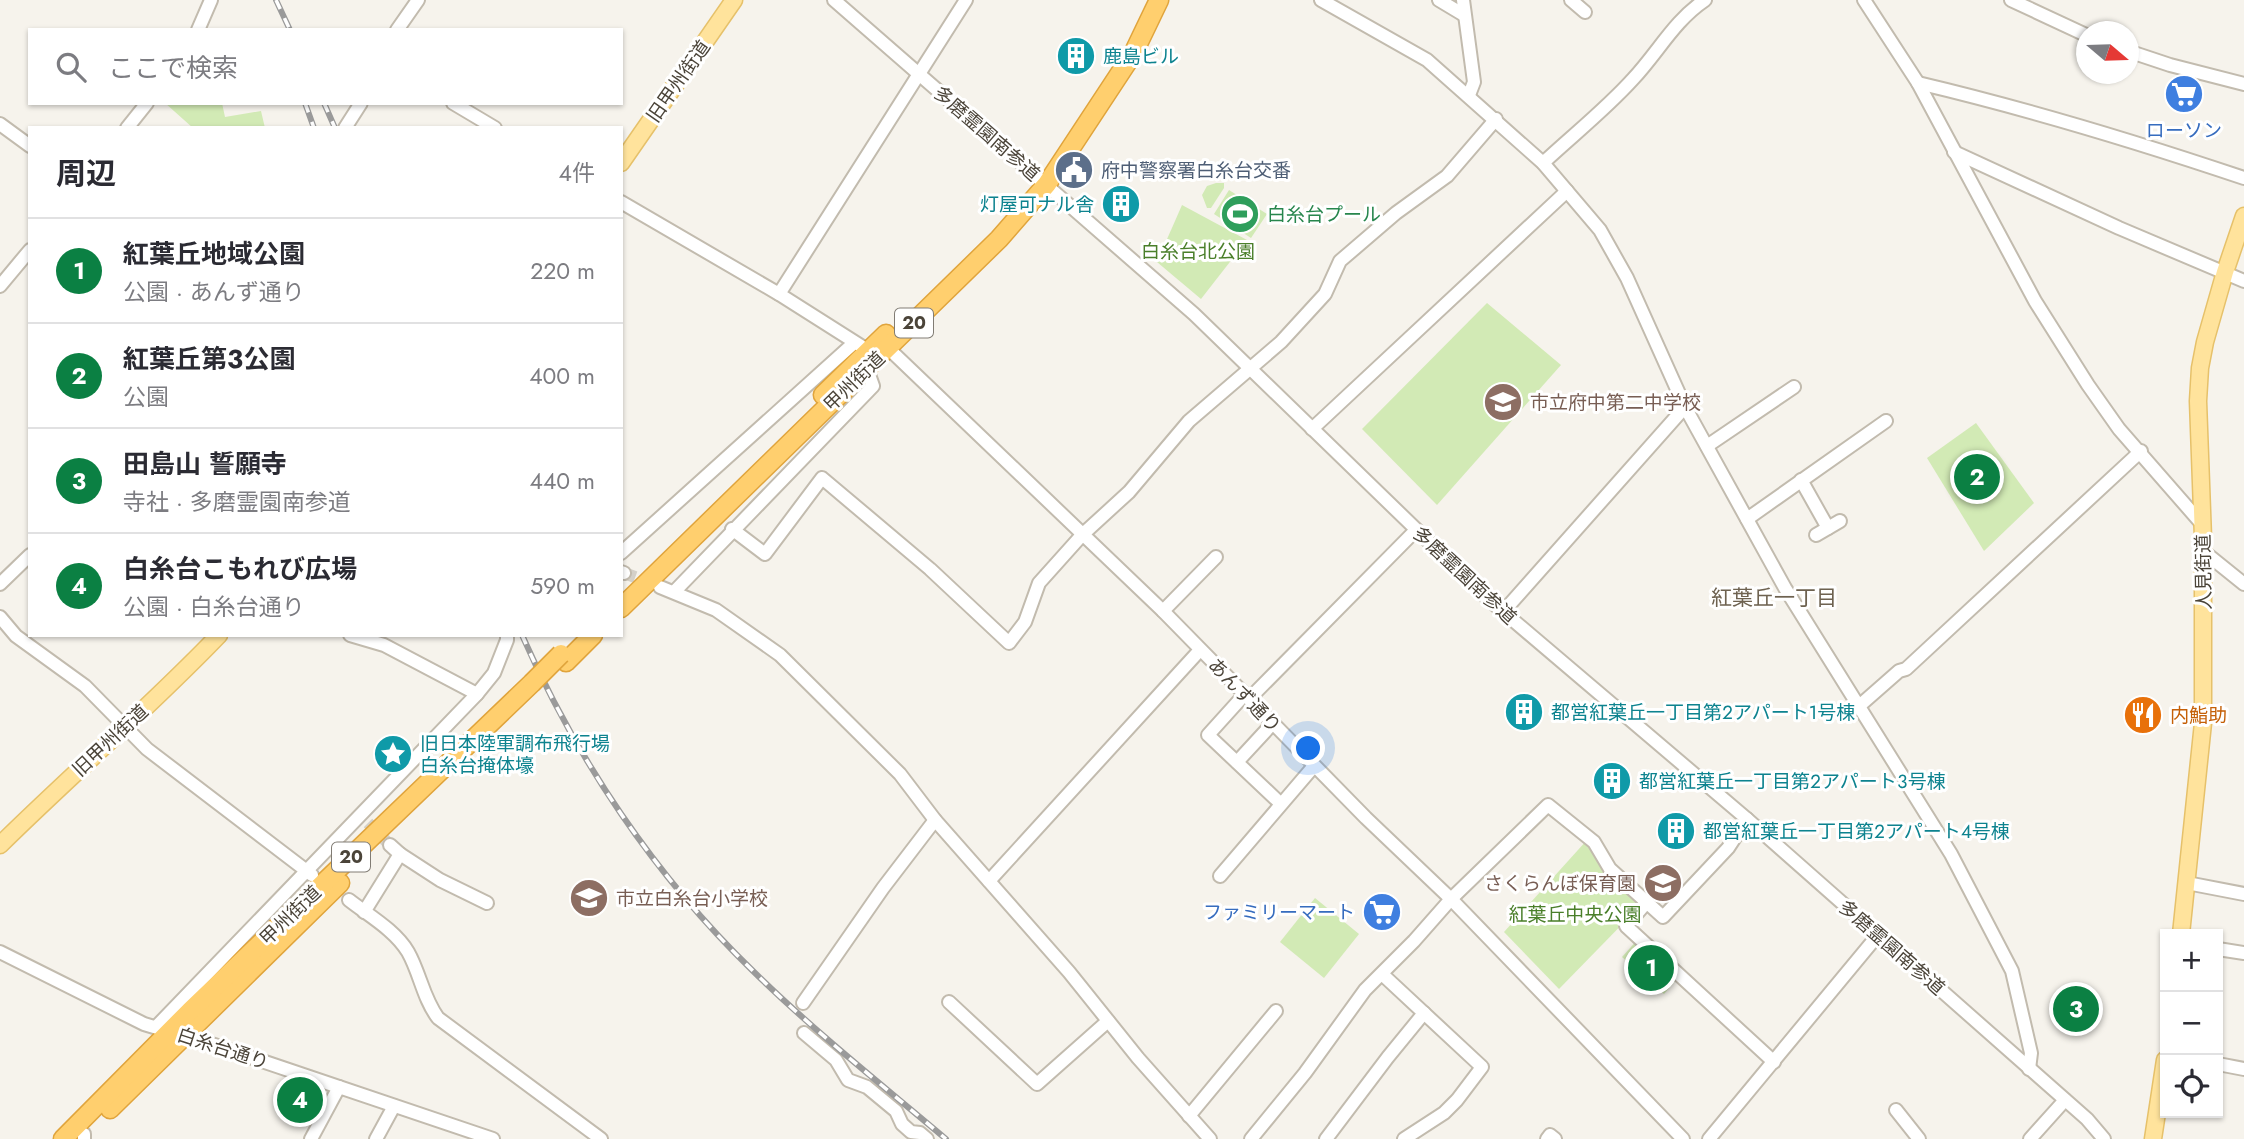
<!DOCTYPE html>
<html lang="ja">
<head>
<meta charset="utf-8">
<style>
	:root { --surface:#fff; --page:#f2f2f3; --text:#2b2b33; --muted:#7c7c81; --line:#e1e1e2; --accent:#0b8043 }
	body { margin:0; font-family:Jost,"Noto Sans JP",sans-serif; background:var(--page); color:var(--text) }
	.controls { position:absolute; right:21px; bottom:21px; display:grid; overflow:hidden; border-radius:0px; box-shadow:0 2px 5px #0004 }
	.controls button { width:63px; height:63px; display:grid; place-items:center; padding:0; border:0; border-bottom:2px solid var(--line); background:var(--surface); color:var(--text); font:35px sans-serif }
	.compass { position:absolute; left:2076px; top:21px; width:63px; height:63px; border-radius:50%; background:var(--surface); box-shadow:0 2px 5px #0004; rotate:109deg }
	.you { position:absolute; left:1309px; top:749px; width:24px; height:24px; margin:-18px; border:5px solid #fff; border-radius:50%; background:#1a73e8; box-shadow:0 0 0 10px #1a73e833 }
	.badge { display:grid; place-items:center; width:46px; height:46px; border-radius:50%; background:var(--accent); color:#fff; font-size:23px; font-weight:700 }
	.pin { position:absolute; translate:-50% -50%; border:4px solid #fff; box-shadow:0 2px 7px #0006 }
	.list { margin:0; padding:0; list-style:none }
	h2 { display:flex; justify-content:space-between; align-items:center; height:91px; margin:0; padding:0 28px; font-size:30px }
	h2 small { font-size:23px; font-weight:400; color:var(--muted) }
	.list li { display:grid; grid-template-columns:46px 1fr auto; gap:21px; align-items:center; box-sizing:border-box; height:105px; padding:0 28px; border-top:2px solid var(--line) }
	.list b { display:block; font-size:26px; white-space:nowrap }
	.list p { margin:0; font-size:23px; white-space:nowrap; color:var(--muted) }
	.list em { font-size:23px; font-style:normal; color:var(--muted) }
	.icon { flex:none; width:38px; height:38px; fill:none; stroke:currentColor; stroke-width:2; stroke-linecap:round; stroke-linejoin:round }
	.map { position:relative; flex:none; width:2244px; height:1139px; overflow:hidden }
	.search { position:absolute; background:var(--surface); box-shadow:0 2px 5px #0004; left:28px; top:28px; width:595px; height:77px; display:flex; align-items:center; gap:18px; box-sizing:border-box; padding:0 24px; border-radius:0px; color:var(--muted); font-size:26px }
	.panel { position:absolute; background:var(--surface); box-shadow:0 2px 5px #0004; left:28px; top:126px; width:595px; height:511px; border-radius:0px }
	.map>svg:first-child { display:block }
	.green { fill:#d2eab5 }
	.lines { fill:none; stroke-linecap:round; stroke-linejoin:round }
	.minor-tunnel { stroke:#d4d0c8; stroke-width:12; stroke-dasharray:12 6; stroke-linecap:butt }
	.minor-casing { stroke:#c2bbae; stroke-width:16 }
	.major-casing { stroke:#e6c16a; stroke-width:19 }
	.highway-casing { stroke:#e0a43c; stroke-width:21 }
	.minor { stroke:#fff; stroke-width:12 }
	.major { stroke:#ffe39c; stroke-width:16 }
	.highway { stroke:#ffcf6e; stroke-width:18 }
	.rail-casing { stroke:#9a9a9a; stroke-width:6 }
	.rail { stroke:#fff; stroke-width:3.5; stroke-dasharray:10; stroke-linecap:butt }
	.highway-bridge-casing { stroke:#e0a43c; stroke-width:21; stroke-linecap:butt }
	.highway-bridge { stroke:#ffcf6e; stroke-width:18 }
	.labels { text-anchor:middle; stroke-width:6; stroke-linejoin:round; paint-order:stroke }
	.shield { fill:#fff; stroke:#817c74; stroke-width:2 }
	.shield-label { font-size:18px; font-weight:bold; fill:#4b4439 }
	.culture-label { font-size:19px; fill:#0d838f; stroke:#fff; text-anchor:start }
	.street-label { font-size:19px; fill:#4b4439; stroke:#fff }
	.shop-label { font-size:19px; fill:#366cbe; stroke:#fff }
	.service-label { font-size:19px; fill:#4e5e75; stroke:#fff; text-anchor:start }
	.leisure-label { font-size:19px; fill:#27864d; stroke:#fff; text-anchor:start }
	.park-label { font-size:19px; fill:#4a7f2a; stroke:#fff }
	.education-label { font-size:19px; fill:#785e54; stroke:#fff; text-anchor:start }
	.food-label { font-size:19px; fill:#c56008; stroke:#fff; text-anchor:start }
	.neighbourhood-label { font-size:21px; fill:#6e6250; stroke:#fff }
</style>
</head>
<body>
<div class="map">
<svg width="2244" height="1139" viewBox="0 0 2244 1139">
	<rect width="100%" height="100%" fill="#f6f3ec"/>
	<g class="green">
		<polygon points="165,103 222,103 225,117 261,111 265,128 193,128"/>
		<polygon points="1216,183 1224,183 1224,188 1211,208 1207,208 1202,195 1207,186"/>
		<polygon points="1229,190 1267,214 1251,238 1214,214"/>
		<polygon points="1182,205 1247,240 1201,299 1157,262"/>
		<polygon points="1487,303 1561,365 1437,505 1362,429"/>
		<polygon points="1976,423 2034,503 1984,551 1927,458"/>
		<polygon points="1587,840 1640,901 1640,906 1559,989 1504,932"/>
		<polygon points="1315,898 1359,934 1324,978 1280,942"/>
		<polygon points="1639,938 1677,979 1664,994 1622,957"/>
		<polygon points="303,1083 314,1087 295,1118 285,1113"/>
	</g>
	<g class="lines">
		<g class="minor-tunnel">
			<polyline points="624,573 654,584"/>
			<polyline points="368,823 390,845"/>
		</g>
		<g class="minor-casing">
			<g id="minor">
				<polyline points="834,0 1194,314 1487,598 1747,819 2087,1119 2104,1139"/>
				<polyline points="1321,0 1427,60 1543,163 1600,230 1627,278 1685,407 1785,588 1951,854 2012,971 2031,1053 2029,1069"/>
				<polyline points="1439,0 1464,15"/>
				<polyline points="1463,0 1474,82 1469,95"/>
				<polyline points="1571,0 1585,12"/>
				<polyline points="1864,0 1918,83 2035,301 2088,385 2119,429 2202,524"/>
				<polyline points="2011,0 2086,35"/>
				<polyline points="198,30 211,0"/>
				<polyline points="397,30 418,0"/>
				<polyline points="2128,51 2170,65 2244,84"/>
				<path d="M 1918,83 C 2028,109 2137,142 2244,178"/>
				<polyline points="453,103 495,128"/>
				<polyline points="0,124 30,146"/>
				<polyline points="127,128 147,103"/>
				<polyline points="345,128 361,103"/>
				<polyline points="1954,152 2119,228 2244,281"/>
				<path d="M 1543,163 C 1573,135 1606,109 1633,79 C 1659,51 1674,21 1705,0"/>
				<polyline points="621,202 779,294 861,346"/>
				<polyline points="0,286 30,250"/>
				<polyline points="779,294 966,0"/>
				<polyline points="883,341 888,348 1163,611 1366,818 1451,899 1683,1139"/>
				<polyline points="1312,429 1567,191"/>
				<polyline points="1707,446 1794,387"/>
				<polyline points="1801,480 1828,528"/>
				<polyline points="1747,519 1886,421"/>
				<polyline points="732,529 765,554 822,478 930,569 1009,643 1025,622 1039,583 1082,535 1129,492 1189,421 1281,342 1325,294 1340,261 1396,213 1447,176 1496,119"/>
				<polyline points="1816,535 1840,521"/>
				<polyline points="2203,551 2244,584"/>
				<polyline points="621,553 854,343"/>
				<polyline points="621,572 624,573"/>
				<polyline points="0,584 30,555"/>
				<polyline points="660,587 716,610 780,655 900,774 935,820 1069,972 1138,1058 1210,1139"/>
				<polyline points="674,592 873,386 867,369"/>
				<polyline points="1163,611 1216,557"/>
				<polyline points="1503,612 1685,407"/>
				<polyline points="0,617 16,636 85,686 147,749 312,875"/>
				<polyline points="350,635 384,645 477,694"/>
				<polyline points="1245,694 1208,735 1281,804"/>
				<polyline points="1249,699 1416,530"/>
				<polyline points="1858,707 1899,671 1906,669 2141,451"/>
				<polyline points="1237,762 1273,723"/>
				<polyline points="400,854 440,880 487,903"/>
				<polyline points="1220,876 1314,766"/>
				<polyline points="989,881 1200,650"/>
				<polyline points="2187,883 2244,894"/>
				<path d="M 349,900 C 368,915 395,930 408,952 C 420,973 423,998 438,1018 L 601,1139"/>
				<polyline points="1646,903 1626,926 1774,1062"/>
				<polyline points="364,912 400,854 390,845"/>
				<polyline points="2218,949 2244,953"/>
				<polyline points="0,952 144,1024 164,1030"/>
				<polyline points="1382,974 1482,1067 1457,1100 1444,1113 1404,1139"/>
				<polyline points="949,1002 1037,1084 1108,1021"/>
				<polyline points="803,1003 883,888 935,820"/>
				<polyline points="156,1027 477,694 494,673 507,640 507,635"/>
				<polyline points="804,1033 836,1060 848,1080 867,1087 896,1111 902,1124 911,1132 920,1133 927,1139"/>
				<polyline points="182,1034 493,1139"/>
				<polyline points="2218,1064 2244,1069"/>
				<polyline points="1896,1110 1919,1139"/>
				<polyline points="1189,1116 1276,1011"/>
				<polyline points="84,1134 84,1139"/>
				<polyline points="311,1139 339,1087"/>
				<polyline points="376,1139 394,1106"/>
				<polyline points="1251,1139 1305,1073 1365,990 1414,941 1451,899 1548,805 1594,842 1610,869 1663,917 1728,848 1747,819"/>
				<polyline points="1326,1139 1388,1057 1424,1013"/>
				<polyline points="1547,1139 1550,1135 1555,1139"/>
				<polyline points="1709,1139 1878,935"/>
				<polyline points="2030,1139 2065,1100"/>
			</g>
		</g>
		<g class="major-casing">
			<g id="major">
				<polyline points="621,163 734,0"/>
				<path d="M 0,845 C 72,774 149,708 219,635"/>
				<polyline points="2181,934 2203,723 2203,538 2198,401 2200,368 2205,342 2225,272 2244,216"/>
				<polyline points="2153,1139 2165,1060"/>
			</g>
		</g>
		<g class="highway-casing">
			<g id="highway">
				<polyline points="823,395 886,334"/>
				<polyline points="621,608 999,239 1047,184 1134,52 1159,0"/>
				<polyline points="566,662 593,635"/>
				<polyline points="110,1109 340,883"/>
				<polyline points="63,1139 190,1011 532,683"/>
			</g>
		</g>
		<use href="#minor" class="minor"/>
		<use href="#major" class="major"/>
		<use href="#highway" class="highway"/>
		<g class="rail-casing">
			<g id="rail">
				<polyline points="276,0 290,30"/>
				<polyline points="305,103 314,128"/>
				<polyline points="324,103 335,128"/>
				<path d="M 522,635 C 577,760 655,876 753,971 C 814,1031 881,1084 946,1139"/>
			</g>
		</g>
		<use href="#rail" class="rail"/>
		<g class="highway-bridge-casing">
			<polyline id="highway-bridge" points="532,683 561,654"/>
		</g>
		<use href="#highway-bridge" class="highway-bridge"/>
	</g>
	<defs>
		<g id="building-disc" transform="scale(2.0125)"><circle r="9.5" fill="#0f9aa8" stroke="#fff"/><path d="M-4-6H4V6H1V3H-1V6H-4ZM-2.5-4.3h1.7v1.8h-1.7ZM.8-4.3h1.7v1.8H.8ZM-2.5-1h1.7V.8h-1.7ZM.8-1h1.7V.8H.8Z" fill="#fff"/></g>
		<g id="supermarket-disc" transform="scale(2.0125)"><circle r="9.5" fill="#3f7fe0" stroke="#fff"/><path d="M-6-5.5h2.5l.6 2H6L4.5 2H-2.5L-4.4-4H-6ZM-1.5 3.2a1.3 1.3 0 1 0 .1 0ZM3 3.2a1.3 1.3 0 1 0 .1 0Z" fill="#fff"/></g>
		<g id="civic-disc" transform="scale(2.0125)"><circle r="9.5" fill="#5c6f8a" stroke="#fff"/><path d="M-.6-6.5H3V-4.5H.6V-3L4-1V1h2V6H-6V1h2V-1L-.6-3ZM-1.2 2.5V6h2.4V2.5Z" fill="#fff"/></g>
		<g id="stadium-disc" transform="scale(2.0125)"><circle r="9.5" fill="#2e9e5b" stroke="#fff"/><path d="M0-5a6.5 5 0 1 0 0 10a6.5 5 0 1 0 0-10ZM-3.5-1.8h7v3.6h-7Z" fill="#fff"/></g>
		<g id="school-disc" transform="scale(2.0125)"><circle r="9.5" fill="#8d6e63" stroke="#fff"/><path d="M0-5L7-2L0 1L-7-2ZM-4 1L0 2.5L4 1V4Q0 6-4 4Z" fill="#fff"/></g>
		<g id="restaurant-disc" transform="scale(2.0125)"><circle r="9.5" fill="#e8710a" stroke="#fff"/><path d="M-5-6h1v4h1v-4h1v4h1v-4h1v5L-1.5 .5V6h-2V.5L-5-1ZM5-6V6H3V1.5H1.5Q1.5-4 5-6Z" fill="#fff"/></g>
		<g id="sight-disc" transform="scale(2.0125)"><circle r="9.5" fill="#0f9aa8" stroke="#fff"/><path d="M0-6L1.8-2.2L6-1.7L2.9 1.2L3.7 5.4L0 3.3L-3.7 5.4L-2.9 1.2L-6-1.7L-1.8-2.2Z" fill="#fff"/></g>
	</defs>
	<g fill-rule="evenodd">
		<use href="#building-disc" x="1076" y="56"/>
		<use href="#supermarket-disc" x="2184" y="94"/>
		<use href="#civic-disc" x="1074" y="170"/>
		<use href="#building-disc" x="1121" y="204"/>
		<use href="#stadium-disc" x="1240" y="214"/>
		<use href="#school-disc" x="1503" y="402"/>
		<use href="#building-disc" x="1524" y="712"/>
		<use href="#restaurant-disc" x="2143" y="715"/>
		<use href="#sight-disc" x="393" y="754"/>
		<use href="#building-disc" x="1612" y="781"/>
		<use href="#building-disc" x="1676" y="831"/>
		<use href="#school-disc" x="1663" y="883"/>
		<use href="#school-disc" x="589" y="898"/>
		<use href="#supermarket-disc" x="1382" y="912"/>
	</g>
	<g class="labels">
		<g class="shield">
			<rect x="895" y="308.5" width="38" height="29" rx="5"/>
			<rect x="332" y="842.5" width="38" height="29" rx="5"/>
		</g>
		<g class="shield-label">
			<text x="914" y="329">20</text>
			<text x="351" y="863">20</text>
		</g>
		<g class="culture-label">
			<text x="1103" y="63">鹿島ビル</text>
			<text x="1094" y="211" text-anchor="end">灯屋可ナル舎</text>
			<text x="1551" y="719">都営紅葉丘一丁目第２アパート1号棟</text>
			<text x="420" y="750">旧日本陸軍調布飛行場<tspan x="420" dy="22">白糸台掩体壕</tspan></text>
			<text x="1639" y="788">都営紅葉丘一丁目第２アパート３号棟</text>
			<text x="1703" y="838">都営紅葉丘一丁目第２アパート４号棟</text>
		</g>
		<g class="street-label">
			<text transform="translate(678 81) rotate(-55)" y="7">旧甲州街道</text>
			<text transform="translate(987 133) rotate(41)" y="7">多磨霊園南参道</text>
			<text transform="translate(854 381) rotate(-44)" y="7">甲州街道</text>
			<text transform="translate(2203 572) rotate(-91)" y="7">人見街道</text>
			<text transform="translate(1465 575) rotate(43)" y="7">多磨霊園南参道</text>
			<text transform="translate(1245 695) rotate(46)" y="7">あんず通り</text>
			<text transform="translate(110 740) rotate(-43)" y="7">旧甲州街道</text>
			<text transform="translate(290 915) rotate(-44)" y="7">甲州街道</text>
			<text transform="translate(1892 947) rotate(41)" y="7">多磨霊園南参道</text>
			<text transform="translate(223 1048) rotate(18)" y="7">白糸台通り</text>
		</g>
		<g class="shop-label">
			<text x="2184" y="137">ローソン</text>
			<text x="1355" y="919" text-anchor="end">ファミリーマート</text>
		</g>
		<g class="service-label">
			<text x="1101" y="177">府中警察署白糸台交番</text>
		</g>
		<g class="leisure-label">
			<text x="1267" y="221">白糸台プール</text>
		</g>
		<g class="park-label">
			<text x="1198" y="258">白糸台北公園</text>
			<text x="1575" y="921">紅葉丘中央公園</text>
		</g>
		<g class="education-label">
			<text x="1530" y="409">市立府中第二中学校</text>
			<text x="1636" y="890" text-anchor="end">さくらんぼ保育園</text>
			<text x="616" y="905">市立白糸台小学校</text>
		</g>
		<g class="food-label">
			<text x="2170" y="722">内鮨助</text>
		</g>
		<g class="neighbourhood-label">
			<text x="1774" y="605">紅葉丘一丁目</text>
		</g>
	</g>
</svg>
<div class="controls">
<button>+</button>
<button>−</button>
<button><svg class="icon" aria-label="locate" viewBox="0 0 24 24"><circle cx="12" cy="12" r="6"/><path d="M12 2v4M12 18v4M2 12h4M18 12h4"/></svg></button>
</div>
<svg class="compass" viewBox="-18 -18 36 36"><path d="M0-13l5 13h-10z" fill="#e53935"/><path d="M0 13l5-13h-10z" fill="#7c7c81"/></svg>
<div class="you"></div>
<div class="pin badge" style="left:1651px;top:968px">1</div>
<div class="pin badge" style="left:1977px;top:477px">2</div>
<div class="pin badge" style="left:2076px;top:1009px">3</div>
<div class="pin badge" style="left:300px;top:1100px">4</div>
<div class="search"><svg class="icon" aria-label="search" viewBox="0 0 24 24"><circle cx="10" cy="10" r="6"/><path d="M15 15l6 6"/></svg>ここで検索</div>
<section class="panel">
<h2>周辺<small>4件</small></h2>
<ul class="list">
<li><span class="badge">1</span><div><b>紅葉丘地域公園</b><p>公園 · あんず通り</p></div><em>220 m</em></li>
<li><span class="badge">2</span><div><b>紅葉丘第３公園</b><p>公園</p></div><em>400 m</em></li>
<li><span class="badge">3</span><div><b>田島山 誓願寺</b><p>寺社 · 多磨霊園南参道</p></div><em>440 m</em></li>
<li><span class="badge">4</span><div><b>白糸台こもれび広場</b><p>公園 · 白糸台通り</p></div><em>590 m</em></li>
</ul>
</section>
</div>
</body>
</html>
